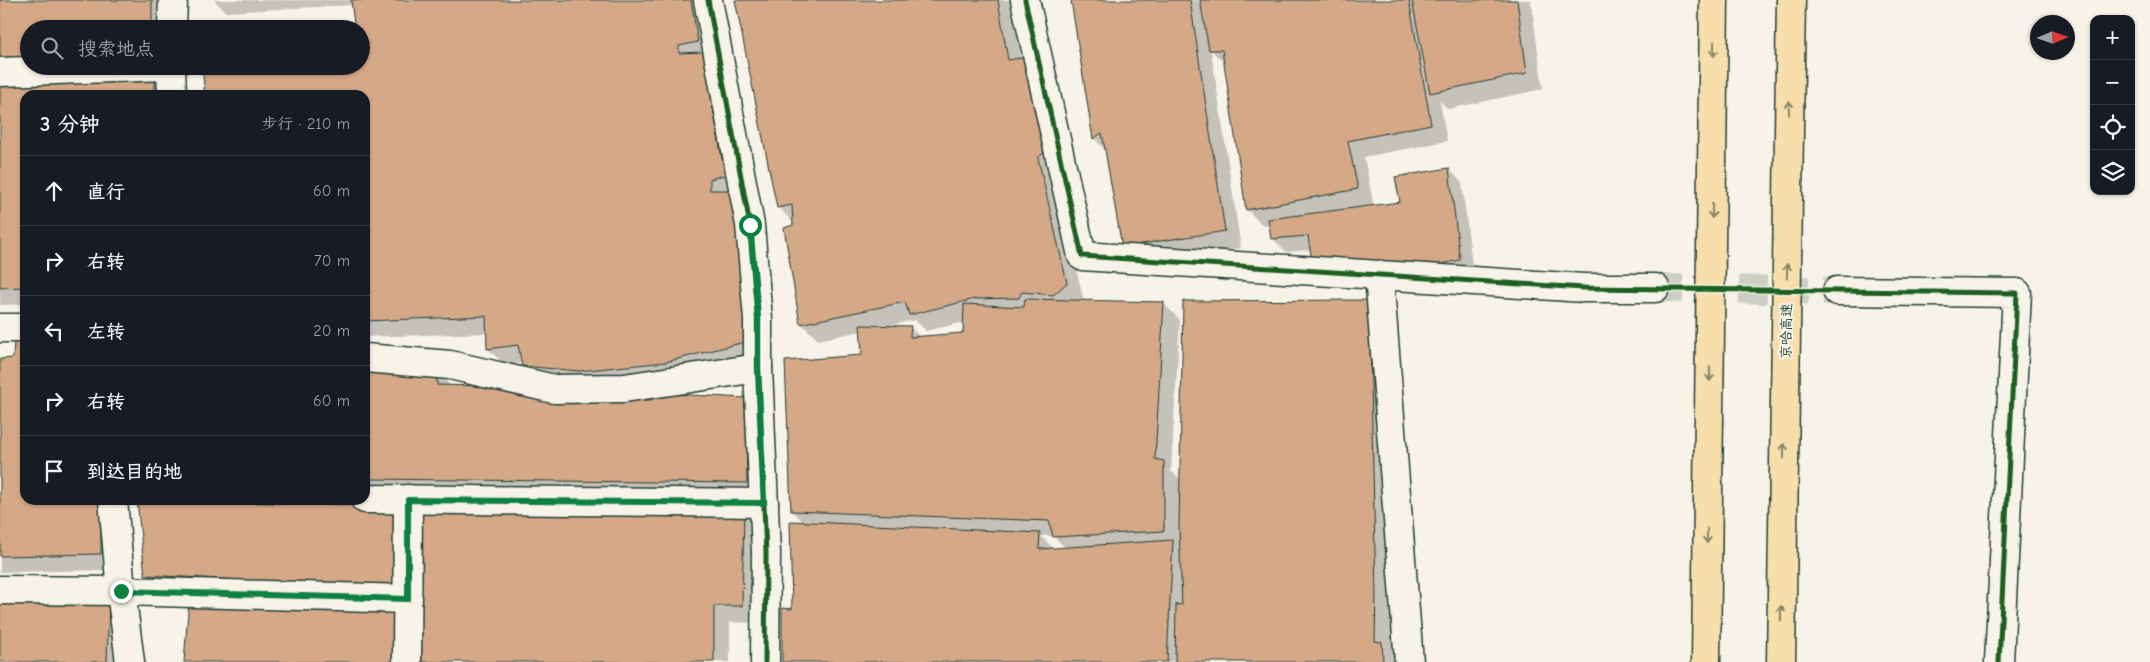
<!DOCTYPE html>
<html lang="zh">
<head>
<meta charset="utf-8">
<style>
	:root { --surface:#171b24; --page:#20242c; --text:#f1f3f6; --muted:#9ea1a6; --line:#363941 }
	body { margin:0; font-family:"Comic Neue","LXGW WenKai TC",sans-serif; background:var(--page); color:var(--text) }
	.controls { position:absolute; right:15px; top:15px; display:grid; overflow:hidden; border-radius:10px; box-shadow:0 1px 4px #0004 }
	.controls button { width:45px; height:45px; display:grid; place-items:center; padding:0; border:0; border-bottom:1px solid var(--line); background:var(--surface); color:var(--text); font:25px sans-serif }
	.compass { position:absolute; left:2030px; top:15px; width:45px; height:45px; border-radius:50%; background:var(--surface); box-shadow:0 1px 4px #0004; rotate:88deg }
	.stop { position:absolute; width:15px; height:15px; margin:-11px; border:4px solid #0b8043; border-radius:50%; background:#fff }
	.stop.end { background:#0b8043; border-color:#fff; box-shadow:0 1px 5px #0008 }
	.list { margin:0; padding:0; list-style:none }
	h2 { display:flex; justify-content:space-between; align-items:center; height:65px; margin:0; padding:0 20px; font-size:21px }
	h2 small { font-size:16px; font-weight:400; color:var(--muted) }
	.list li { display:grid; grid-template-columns:32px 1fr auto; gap:15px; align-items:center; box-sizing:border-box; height:70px; padding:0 20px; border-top:1px solid var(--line) }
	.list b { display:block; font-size:19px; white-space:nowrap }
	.list em { font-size:16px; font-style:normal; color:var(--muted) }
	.icon { flex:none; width:28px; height:28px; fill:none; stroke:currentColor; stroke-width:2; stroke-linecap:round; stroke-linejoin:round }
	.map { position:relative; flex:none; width:2150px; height:662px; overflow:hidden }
	.search { position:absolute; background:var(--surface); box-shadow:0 1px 4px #0004; left:20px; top:20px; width:350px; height:55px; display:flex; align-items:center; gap:12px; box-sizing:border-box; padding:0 18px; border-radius:28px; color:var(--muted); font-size:19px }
	.panel { position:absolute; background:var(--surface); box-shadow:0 1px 4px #0004; left:20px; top:90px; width:350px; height:415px; border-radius:15px }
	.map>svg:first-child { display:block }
	.shadow { fill:#0003; fill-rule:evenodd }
	.building { fill:#d5a887; stroke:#1f3d34 }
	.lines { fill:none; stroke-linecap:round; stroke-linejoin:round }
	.minor-tunnel { stroke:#cccfc4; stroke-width:28; stroke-dasharray:28 14; stroke-linecap:butt }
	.minor-casing { stroke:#1f3d34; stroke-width:31 }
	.highway-casing { stroke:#1f3d34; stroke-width:31 }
	.minor { stroke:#f7f3e8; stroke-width:28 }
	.highway { stroke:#f8deab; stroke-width:28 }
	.cycleway-casing { stroke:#f7f3e8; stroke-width:8 }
	.cycleway { stroke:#1b5e20; stroke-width:5 }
	.oneway { stroke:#81856a }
	.route { stroke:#0b8043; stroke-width:6 }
	.labels { text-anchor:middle; stroke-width:4; stroke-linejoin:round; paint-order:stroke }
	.street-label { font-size:14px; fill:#1f3d34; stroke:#f7f3e8 }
</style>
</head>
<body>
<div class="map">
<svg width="2150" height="662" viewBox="0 0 2150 662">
	<rect width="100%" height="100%" fill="#f7f3e8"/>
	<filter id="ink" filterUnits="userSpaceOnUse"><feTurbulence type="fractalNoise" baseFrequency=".02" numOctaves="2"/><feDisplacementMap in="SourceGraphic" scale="10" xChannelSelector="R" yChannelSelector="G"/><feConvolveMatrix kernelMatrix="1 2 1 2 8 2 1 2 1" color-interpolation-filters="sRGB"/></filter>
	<g filter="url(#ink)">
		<g class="shadow">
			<polygon points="0,0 169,0 169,29 29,29 29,66 169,66 171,95 25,95 25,304 0,305"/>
			<polygon points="214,0 704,0 765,358 683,379 540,382 523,363 505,365 488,349 488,333 365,337 365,95 207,95 361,66 361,29 355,25 353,5 226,12"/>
			<path d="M 736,0 L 1012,0 L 1021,59 L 1055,175 L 1084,302 L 1163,303 L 1180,320 L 1171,471 L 1182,481 L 1368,302 L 1392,610 L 1392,653 L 1398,662 L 783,662 L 794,610 L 804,523 L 792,511 L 864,356 L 861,331 L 818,340 L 801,323 L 794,223 L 778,207 ZM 915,320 L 926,331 L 965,322 L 964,335 L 920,337 L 910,327 L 886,326 ZM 1041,536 L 1054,536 L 1066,549 L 1055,550 Z"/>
			<polygon points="1072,0 1531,0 1543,89 1448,109 1440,101 1447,141 1364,157 1374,207 1401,203 1449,169 1462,183 1473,273 1311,250 1286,252 1272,238 1270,225 1264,226 1247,210 1225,64 1211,50 1241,248 1140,263 1123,246 1106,151 1094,138"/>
			<polygon points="0,360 25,500 118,500 117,570 0,572"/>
			<polygon points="365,367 437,372 452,387 527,389 538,400 653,401 746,399 763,499 365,491"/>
			<polygon points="138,500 241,500 241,504 744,514 760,530 758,623 730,622 730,662 185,662 399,610 163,591 146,574"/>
			<polygon points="108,602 125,619 123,662 0,662"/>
		</g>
		<g class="building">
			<polygon points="0,0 152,0 152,29 29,29 29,57 0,58"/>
			<polygon points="351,0 691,0 698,42 679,46 679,53 703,52 725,175 710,179 710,190 731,190 743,269 749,341 666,362 579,371 522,366 518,345 487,349 486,316 365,321 365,95 205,95 202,66 361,66 361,29 306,29 354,24"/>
			<polygon points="735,0 998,0 1008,60 1027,57 1049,148 1038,158 1067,283 1053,295 1022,292 1019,298 975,299 909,315 905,302 800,324 784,228 793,225 792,205 777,208"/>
			<polygon points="1071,0 1190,0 1225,231 1122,247 1102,133 1093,139"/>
			<polygon points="1200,0 1409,0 1431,124 1348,141 1358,189 1246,210 1222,50 1209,50"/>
			<polygon points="1412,0 1517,0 1527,73 1430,93"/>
			<polygon points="155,72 155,95 25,95 25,287 0,288 0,78"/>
			<polygon points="1449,168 1460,260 1405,272 1313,269 1308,236 1271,239 1268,219 1400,202 1395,177"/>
			<polygon points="1025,299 1164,302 1155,459 1164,461 1164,531 1053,537 1049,521 791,511 785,361 862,355 860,325 911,326 910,337 963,333 964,304 1024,307"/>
			<polygon points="1369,300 1376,593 1375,641 1382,642 1383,662 1175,662 1176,604 1182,605 1179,526 1183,301"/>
			<polygon points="14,340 25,340 25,500 101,500 101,554 0,556 0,359 13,358"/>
			<polygon points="365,365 438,370 437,385 528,387 530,398 651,400 651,393 746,398 747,483 365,479"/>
			<polygon points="137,500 225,500 225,502 404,506 404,585 259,581 145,575"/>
			<polygon points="414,506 744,512 742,606 714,606 714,662 416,662"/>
			<polygon points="790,521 1040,533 1039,549 1173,540 1167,662 782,662 782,608 792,609"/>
			<polygon points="0,598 109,601 107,662 0,662"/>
			<polygon points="189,600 400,609 400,662 184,662"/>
		</g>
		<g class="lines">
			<polyline class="minor-tunnel" points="1655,288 1837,291"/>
			<g class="minor-casing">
				<g id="minor">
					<polyline points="708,0 750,225 758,319 758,368 766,553 765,662"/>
					<polyline points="1025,0 1082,256 1584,288 1655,288"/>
					<polyline points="172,29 173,0"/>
					<polyline points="171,66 172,95"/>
					<polyline points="0,72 167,66"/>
					<polyline points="1379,275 1409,662"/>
					<polyline points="1837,291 2017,293 1999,662"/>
					<polyline points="0,328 25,328"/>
					<polyline points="365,358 450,365 554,389 624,388 758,368"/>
					<polyline points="365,499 764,503"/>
					<polyline points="113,500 121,591 130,662"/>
					<polyline points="0,590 121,591 408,599"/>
					<polyline points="407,662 408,499"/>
				</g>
			</g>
			<g class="highway-casing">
				<g id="highway">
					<polyline points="1706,662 1714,0"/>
					<polyline points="1781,662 1791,0"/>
				</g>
			</g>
			<use href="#minor" class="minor"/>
			<use href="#highway" class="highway"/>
			<g class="cycleway-casing">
				<g id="cycleway">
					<polyline points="708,0 750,225 758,319 758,368 766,553 765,662"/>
					<polyline points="1025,0 1082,256 1584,288 2017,293 1999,662"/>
				</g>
			</g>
			<use href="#cycleway" class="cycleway"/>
		</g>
		<defs><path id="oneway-shaft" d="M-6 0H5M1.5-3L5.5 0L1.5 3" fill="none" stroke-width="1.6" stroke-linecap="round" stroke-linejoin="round" transform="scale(1.25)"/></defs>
		<g class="oneway">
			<use href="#oneway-shaft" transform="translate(1714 49) rotate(91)"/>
			<use href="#oneway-shaft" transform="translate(1789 108) rotate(-89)"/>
			<use href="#oneway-shaft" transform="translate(1712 211) rotate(91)"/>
			<use href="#oneway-shaft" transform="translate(1787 271) rotate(-89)"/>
			<use href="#oneway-shaft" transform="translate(1710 374) rotate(91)"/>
			<use href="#oneway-shaft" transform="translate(1784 451) rotate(-89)"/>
			<use href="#oneway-shaft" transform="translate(1707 536) rotate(91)"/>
			<use href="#oneway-shaft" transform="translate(1781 613) rotate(-89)"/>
		</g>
	</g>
	<g class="lines" filter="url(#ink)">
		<polyline class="route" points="121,591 408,599 408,500 764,503 758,368 758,319 750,225"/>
	</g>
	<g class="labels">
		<g class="street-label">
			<text transform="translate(1786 331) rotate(-89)" y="5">京哈高速</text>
		</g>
	</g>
</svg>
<div class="controls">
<button>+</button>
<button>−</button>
<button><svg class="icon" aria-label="locate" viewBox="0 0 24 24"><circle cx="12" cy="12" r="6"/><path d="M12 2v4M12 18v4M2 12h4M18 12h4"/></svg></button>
<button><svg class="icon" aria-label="layers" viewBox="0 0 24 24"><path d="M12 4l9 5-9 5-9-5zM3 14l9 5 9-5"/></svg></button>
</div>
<svg class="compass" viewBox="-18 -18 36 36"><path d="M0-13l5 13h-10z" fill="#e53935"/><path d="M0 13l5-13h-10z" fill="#9ea1a6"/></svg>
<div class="stop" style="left:750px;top:225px"></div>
<div class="stop end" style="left:121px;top:591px"></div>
<div class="search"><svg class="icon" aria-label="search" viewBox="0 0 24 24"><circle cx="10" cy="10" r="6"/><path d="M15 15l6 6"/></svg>搜索地点</div>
<section class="panel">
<h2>3 分钟<small>步行 · 210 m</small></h2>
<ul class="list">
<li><svg class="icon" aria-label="ahead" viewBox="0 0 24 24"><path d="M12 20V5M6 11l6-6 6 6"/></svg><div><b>直行</b></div><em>60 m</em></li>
<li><svg class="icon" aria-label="right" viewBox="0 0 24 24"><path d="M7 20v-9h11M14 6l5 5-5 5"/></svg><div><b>右转</b></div><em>70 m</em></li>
<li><svg class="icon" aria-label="left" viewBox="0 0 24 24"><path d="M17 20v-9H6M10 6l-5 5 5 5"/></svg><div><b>左转</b></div><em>20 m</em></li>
<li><svg class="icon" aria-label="right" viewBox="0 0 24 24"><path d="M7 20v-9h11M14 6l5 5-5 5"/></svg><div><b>右转</b></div><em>60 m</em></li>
<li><svg class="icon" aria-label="arrive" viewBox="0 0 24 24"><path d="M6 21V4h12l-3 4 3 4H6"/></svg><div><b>到达目的地</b></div></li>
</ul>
</section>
</div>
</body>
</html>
